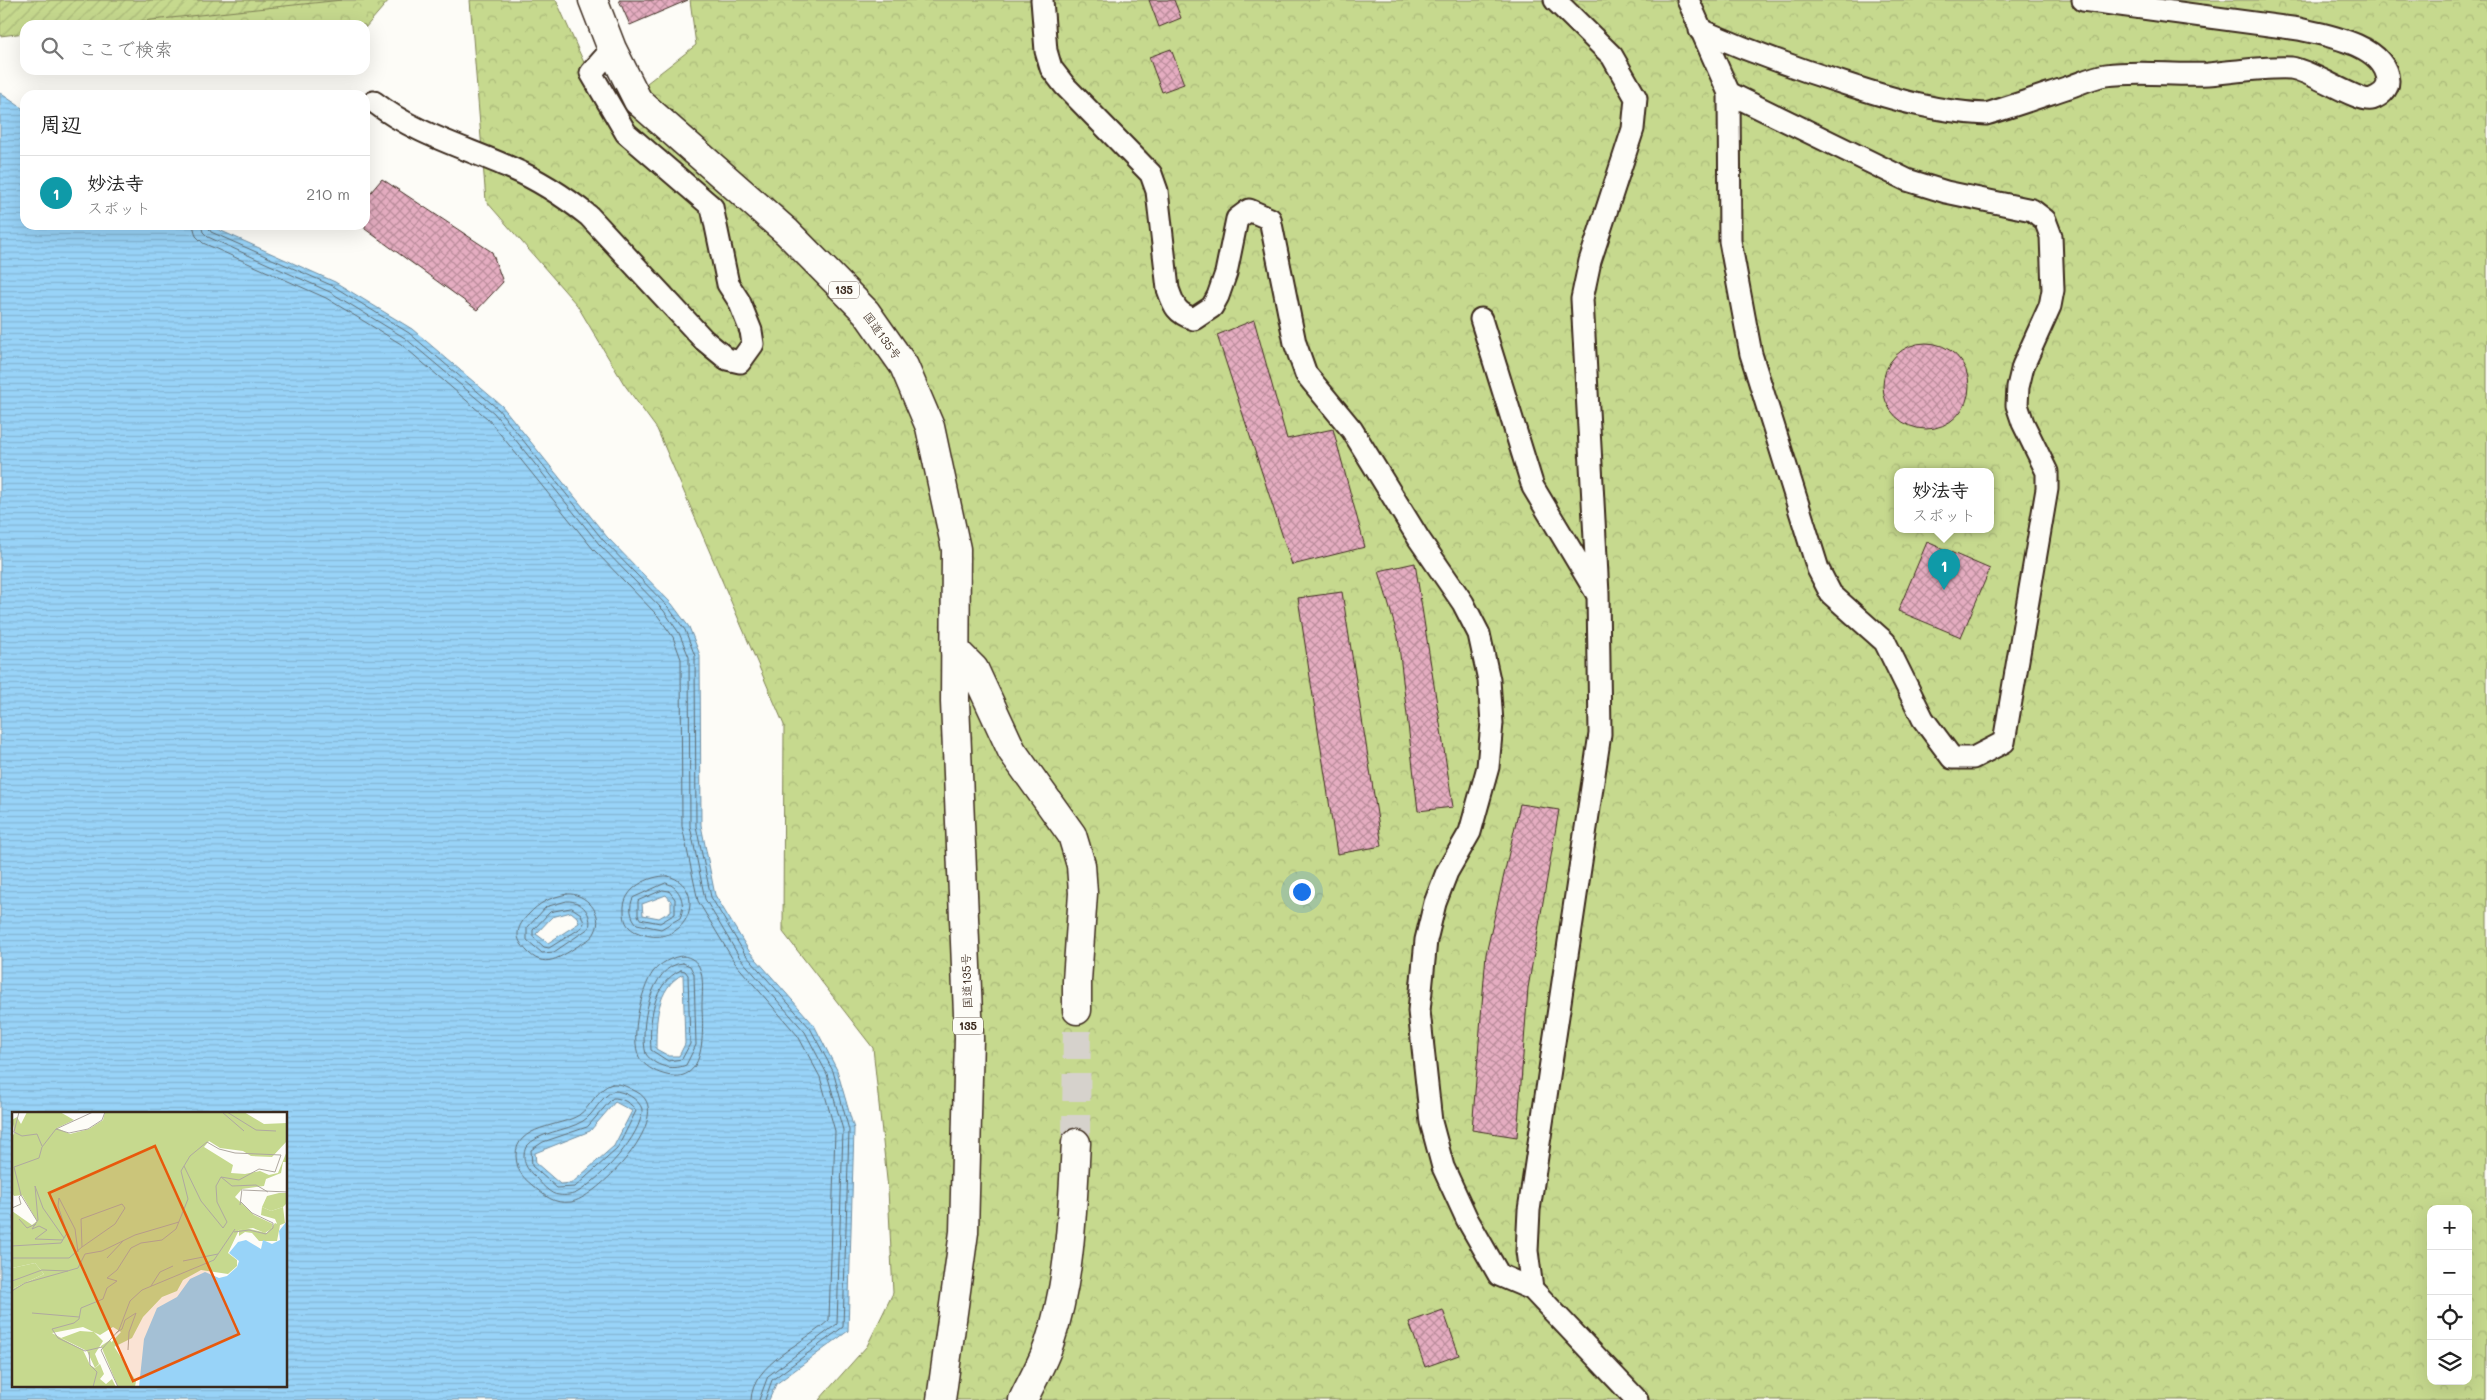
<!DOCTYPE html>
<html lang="ja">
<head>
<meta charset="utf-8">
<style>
	:root { --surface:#fff; --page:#f6f6f6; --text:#222; --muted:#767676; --line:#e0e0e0; --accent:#3b2a1e }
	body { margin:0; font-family:Mali,"Klee One",sans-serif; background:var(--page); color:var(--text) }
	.controls { position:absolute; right:15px; bottom:15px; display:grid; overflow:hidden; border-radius:10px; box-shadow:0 5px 20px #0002 }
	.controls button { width:45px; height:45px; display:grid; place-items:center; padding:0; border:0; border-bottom:1px solid var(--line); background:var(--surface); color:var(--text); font:25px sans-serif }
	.you { position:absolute; left:1301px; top:891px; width:18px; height:18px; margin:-12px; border:4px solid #fff; border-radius:50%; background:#1a73e8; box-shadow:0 0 0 8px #1a73e833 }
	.badge { display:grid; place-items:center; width:32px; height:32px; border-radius:50%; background:var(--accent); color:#fff; font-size:16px; font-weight:700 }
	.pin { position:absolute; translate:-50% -41px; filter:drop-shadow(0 1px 2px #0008) }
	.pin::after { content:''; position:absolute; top:26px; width:18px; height:15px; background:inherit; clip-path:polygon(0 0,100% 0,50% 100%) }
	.popup { position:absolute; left:1894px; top:468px; width:100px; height:65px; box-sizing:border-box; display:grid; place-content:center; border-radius:10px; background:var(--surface); filter:drop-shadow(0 1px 4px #0005); font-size:16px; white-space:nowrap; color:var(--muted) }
	.popup b { font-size:19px; color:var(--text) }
	.popup::after { content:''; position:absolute; left:50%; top:100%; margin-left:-10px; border:10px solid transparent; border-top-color:var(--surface) }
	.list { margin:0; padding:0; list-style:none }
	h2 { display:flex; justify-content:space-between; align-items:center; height:65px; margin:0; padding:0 20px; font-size:21px }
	h2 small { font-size:16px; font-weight:400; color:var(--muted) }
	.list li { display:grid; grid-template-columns:32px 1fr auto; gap:15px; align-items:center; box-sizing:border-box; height:75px; padding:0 20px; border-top:1px solid var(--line) }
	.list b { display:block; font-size:19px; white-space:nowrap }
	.list p { margin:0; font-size:16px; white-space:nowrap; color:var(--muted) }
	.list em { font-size:16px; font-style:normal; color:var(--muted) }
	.icon { flex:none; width:28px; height:28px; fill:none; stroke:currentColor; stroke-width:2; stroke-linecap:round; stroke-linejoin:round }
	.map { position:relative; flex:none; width:2487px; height:1400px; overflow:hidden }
	.search { position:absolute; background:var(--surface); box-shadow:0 5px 20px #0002; left:20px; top:20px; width:350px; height:55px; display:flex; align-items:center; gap:12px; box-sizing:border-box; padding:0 18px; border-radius:15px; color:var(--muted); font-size:19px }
	.panel { position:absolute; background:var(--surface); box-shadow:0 5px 20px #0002; left:20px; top:90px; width:350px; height:140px; border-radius:15px }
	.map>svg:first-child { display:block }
	.forest { fill:url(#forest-crowns); stroke:#808256; fill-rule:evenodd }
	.garden { fill:url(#garden-furrows); stroke:#808256 }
	.water { fill:url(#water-rules); stroke:#738fa1; fill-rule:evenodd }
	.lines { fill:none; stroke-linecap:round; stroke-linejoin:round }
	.shore { stroke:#606e75; stroke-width:1 }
	.building { fill:url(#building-cross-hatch); stroke:#3b2a1e }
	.highway-tunnel { stroke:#d6d2cc; stroke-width:28; stroke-dasharray:28 14; stroke-linecap:butt }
	.minor-casing { stroke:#3b2a1e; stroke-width:25 }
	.highway-casing { stroke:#3b2a1e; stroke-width:31 }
	.minor { stroke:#fdfcf7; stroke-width:21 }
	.highway { stroke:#fdfcf7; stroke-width:28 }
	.labels { text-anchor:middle; stroke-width:4.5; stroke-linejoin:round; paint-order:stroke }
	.shield { fill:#fdfcf7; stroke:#75695f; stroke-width:1 }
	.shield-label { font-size:11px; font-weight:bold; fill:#3b2a1e }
	.street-label { font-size:12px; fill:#3b2a1e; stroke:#fdfcf7 }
	.inset-road { fill:none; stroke:#afa8a0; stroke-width:1 }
	.view { fill:#e8590c; fill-opacity:0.15; stroke:#e8590c; stroke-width:2.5 }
	.inset-edge { fill:none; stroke:#3b2a1e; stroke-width:2.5 }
</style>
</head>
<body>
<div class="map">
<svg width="2487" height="1400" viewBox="0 0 2487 1400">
	<defs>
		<pattern id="forest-crowns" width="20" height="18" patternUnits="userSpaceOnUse" patternTransform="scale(1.25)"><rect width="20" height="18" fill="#c6d98e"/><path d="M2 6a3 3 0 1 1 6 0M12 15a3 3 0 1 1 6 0" fill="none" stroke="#abba7a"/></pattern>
		<pattern id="garden-furrows" width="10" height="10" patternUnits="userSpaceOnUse" patternTransform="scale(1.25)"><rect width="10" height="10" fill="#c6d98e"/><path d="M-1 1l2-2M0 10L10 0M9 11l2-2" fill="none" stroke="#abba7a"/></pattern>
		<pattern id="water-rules" width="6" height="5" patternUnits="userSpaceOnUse" patternTransform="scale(1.25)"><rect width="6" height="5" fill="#98d3f8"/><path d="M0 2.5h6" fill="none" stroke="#84b5d4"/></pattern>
		<pattern id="building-cross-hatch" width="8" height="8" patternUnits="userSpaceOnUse" patternTransform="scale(1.25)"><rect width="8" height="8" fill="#e5adc1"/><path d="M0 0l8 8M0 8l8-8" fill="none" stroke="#bb8d9c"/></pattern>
	</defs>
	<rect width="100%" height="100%" fill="#fdfcf7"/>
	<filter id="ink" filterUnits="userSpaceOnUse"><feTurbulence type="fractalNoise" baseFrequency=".02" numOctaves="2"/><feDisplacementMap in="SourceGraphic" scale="10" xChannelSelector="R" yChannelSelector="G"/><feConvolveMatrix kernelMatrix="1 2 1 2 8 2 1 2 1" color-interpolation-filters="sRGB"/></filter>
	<g filter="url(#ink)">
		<g class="forest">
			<polygon points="51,0 389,0 365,28 365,25 49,25"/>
			<path d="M 470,0 L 556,0 L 607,114 L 696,45 L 690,0 L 2487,0 L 2487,1400 L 819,1400 L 867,1346 L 893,1293 L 888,1189 L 873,1048 L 783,932 L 784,725 L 657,429 L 624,384 L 577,305 L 486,201 ZM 1898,471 L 1990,471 L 1990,529 L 1898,529 ZM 2431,1209 L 2468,1209 L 2468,1381 L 2431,1381 Z"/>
		</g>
		<polygon class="garden" points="0,0 342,0 104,25 25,25 25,33 0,36"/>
		<path class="water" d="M 0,93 L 25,110 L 25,225 L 208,225 L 335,282 L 412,329 L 502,406 L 607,537 L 672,604 L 689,627 L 700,655 L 701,825 L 715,895 L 749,951 L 814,1025 L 837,1070 L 854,1129 L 848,1331 L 776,1384 L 769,1400 L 0,1400 ZM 666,895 L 671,901 L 671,911 L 659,918 L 643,915 L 642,904 ZM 571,912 L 577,917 L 579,923 L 548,943 L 536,934 L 552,917 ZM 683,974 L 685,1044 L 679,1056 L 669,1056 L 656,1049 C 656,1022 656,988 683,974 ZM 615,1102 L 632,1111 L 614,1146 L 572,1183 L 560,1184 L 536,1163 L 535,1153 L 590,1131 ZM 14,1114 L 286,1114 L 286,1386 L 14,1386 Z"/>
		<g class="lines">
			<g class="shore">
				<path d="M 193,225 L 196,236 L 203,243 L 326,298 L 401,344 L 488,419 L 593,549 L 658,616 L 673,637 L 681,659 L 682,826 L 698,901 L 735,963 L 798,1036 L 820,1077 L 835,1131 L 829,1320 C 805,1343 752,1363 751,1400"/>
				<polyline points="201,225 203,232 208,237 330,292 405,338 494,413 599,544 664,611 679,633 689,657 690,826 705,899 740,958 805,1032 827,1074 843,1130 837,1324 768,1376 759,1400"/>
				<polyline points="207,225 211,232 333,286 409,333 498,409 603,540 668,607 685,630 695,656 696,826 711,897 745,954 810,1028 833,1071 849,1130 843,1327 772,1380 765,1400"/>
				<path d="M 668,876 C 711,887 687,956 634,931 C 626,926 624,920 624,911 C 622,889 649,875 668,876 Z"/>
				<path d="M 666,883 C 681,887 686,905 680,918 L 661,929 L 637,924 C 630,917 629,906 633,898 Z"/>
				<polygon points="663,890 669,891 675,899 675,914 660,923 640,919 638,915 638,901"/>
				<path d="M 567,894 C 585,892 605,914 595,932 C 592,939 584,942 578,946 C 556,960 541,971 522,945 C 514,935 519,924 528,915 C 540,902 549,898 567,894 Z"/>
				<path d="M 567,901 C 582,900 593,915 589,928 L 554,952 L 542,953 L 527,940 L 527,928 L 546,907 Z"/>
				<polygon points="572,908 581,914 584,923 581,928 549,948 544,947 533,937 533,930 550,912"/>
				<path d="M 683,956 C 691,957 697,961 700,969 C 704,979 702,995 702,1007 C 703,1032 707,1088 663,1074 C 655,1072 643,1065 639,1057 C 630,1037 641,989 653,972 C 659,964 673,956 683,956 Z"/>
				<path d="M 683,963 L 690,966 L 694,974 L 696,1045 L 686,1065 C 672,1071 654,1066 646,1054 C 639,1029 650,964 683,963 Z"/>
				<path d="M 681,970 L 685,971 L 688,975 L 690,1044 L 682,1059 L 668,1061 L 651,1050 C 649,1022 652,983 681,970 Z"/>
				<path d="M 612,1084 C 622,1083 629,1088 637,1092 C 678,1114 598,1198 571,1202 C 553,1204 545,1196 532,1185 C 521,1176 517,1170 516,1156 C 515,1125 561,1127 579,1115 C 592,1106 596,1089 612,1084 Z"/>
				<path d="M 614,1091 C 624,1091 639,1099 642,1109 C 643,1135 599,1180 578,1192 C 573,1195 565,1196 559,1195 C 550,1195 541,1183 535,1177 C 526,1169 521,1159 526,1147 C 539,1131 565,1132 583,1121 C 595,1114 600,1096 614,1091 Z"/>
				<path d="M 613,1098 C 620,1097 633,1104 636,1111 L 617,1149 L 575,1187 L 557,1188 L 532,1166 L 531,1150 L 543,1142 L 587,1127 Z"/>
			</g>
		</g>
		<g class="building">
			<polygon points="619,0 688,0 630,25"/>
			<polygon points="1149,0 1174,0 1181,18 1159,27"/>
			<polygon points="1171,49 1184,84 1162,92 1149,57"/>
			<polygon points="382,179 492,252 503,282 477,310 365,229 365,199"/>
			<polygon points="1254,320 1287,439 1333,429 1365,547 1292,565 1217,335"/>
			<circle cx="1926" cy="386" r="43"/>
			<polygon points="1927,542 1990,569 1961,637 1898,611"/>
			<polygon points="1415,563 1453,807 1418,811 1398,637 1379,571"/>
			<polygon points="1342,592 1382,846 1337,854 1298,598"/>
			<polygon points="1520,804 1559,810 1528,988 1517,1137 1472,1130 1486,954"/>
			<polygon points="1443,1310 1459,1355 1425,1367 1409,1322"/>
		</g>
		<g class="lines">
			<polyline class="highway-tunnel" points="1076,1143 1077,1010"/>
			<g class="minor-casing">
				<g id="minor">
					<path d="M 1042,0 L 1046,51 L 1051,68 L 1065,86 L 1151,174 L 1157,191 L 1168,289 C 1174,306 1176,313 1194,319 L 1212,307 L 1218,296 L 1226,273 L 1237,219 L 1249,210 L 1270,219 L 1295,343 L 1306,374 L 1352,430 L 1419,539 L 1463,603 L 1479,634 L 1489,680 L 1492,723 L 1488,767 L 1470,832 L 1447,872 L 1435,903 L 1426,940 L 1419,1011 L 1431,1122 L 1443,1167 L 1467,1219 L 1499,1275 L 1532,1289 L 1637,1400"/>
					<polyline points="1688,0 1729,93"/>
					<path d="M 1700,30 C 1749,51 1795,68 1846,84 C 1892,99 1937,112 1986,114 C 2013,106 2039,97 2066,88 C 2079,84 2092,77 2106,75 C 2140,70 2174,76 2208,74 C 2231,72 2270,66 2291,68 C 2312,71 2359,103 2372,99 C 2380,96 2388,90 2388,81 C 2386,45 2327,35 2299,29 L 2083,0"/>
					<polygon points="1729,93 1907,180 1946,192 2032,210 2045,220 2051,236 2053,290 2050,306 2023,366 2018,387 2017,405 2023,423 2047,472 2047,489 2004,742 1973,758 1952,758 1923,719 1885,642 1831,594 1818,569 1751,354 1730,241"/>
					<path d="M 374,102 C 415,134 464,147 511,168 C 539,180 565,197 589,216 L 704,340 L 727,359 L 740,362 L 753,344 L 751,331 L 739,301 L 728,284 L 712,207 L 626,133 L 591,73 L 612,49"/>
					<polyline points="1481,319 1533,487 1596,592"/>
					<polyline points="1532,1289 1527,1251 1529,1210 1600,734 1598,594 1582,299 1590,261 1633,129 1636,98 1612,56 1555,0"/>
				</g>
			</g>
			<g class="highway-casing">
				<g id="highway">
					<polyline points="593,0 612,49 638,101 787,232 866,312 904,366 930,427 956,549 955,702 969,1038 964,1232 941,1400"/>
					<polyline points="955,650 974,669 1012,751 1072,835 1081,865 1083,893 1077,981 1077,1010"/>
					<path d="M 1023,1400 C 1031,1382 1043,1363 1049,1344 C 1071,1279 1072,1212 1076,1143"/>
				</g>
			</g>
			<use href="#minor" class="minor"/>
			<use href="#highway" class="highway"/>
		</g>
	</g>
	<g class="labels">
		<g class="shield">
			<rect x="829" y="281.5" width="30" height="17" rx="4"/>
			<rect x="953" y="1017.5" width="30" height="17" rx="4"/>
		</g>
		<g class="shield-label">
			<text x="844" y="294">135</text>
			<text x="968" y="1030">135</text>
		</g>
		<g class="street-label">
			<text transform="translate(882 336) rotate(54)" y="4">国道135号</text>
			<text transform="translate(967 981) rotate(-92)" y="4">国道135号</text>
		</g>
	</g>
	<g transform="translate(12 1112)">
		<rect width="275" height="275" fill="#fdfcf7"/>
		<path d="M 267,81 L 275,81 L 275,91 L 271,95 L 259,99 L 250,95 L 255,84 ZM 263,111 L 268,113 L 265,129 L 247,129 L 240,121 L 233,120 L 227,124 L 227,118 L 234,116 L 255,121 ZM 23,151 L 32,162 L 0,177 L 0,156 ZM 68,219 L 82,220 L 91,229 L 83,242 L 87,252 L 83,256 L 75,239 L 49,226 Z" fill="#c6d98e"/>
		<path d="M 15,0 L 48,0 L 62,8 L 45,16 L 58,22 L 77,17 L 91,8 L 93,0 L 232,0 L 252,12 L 275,11 L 275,29 L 260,45 L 239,44 L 231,39 L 208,36 L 197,29 L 192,35 L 221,53 L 219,61 L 233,62 L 248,59 L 257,63 L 266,61 L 275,39 L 275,50 L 271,50 L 269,61 L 254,67 L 252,74 L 230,77 L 223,85 L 242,103 L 261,112 L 259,117 L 253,121 L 241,116 L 227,118 L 216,141 L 225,148 L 225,154 L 216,162 L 189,158 L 171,168 L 165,179 L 150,185 L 131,205 L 120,226 L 98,237 L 94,236 L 109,220 L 101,215 L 88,223 L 71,215 L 40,221 L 71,238 L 78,253 L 83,256 L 88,252 L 92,262 L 88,267 L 94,272 L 100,267 L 104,275 L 0,275 L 0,177 L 32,162 L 23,151 L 0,156 L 0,99 L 20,113 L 25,109 L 10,83 L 2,84 L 0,81 L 0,25 L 3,20 L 0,8 L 5,5 L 9,12 ZM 250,95 L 259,99 L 271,95 L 273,111 L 266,114 L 263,107 L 249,103 Z" fill="#c6d98e"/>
		<path d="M 98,228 L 124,269 L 123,275 L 106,275 L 89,234 Z" fill="#c6d98e"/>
		<path d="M 275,109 L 275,275 L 127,275 L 132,227 L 145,196 L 165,185 L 178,167 L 193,160 L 207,166 L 215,164 L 225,155 L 227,149 L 217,141 L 226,130 L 234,128 L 249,137 L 251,128 L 260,132 L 268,128 L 267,119 Z" fill="#98d3f8"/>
		<path class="inset-road" d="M 7,0 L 2,20 L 10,24 L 25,22 L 30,34M 210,0 L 232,19M 215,0 L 244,18 L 264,19M 44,17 L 57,21 L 76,17 L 90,8 L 93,0M 172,54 L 189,89 L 211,116 L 215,110 L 205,90 L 204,74 L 209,65M 209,65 L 220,74 L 244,73 L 256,80M 231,78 L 275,80M 9,83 L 2,55 L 27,46 L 30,35 L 44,17 L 81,0M 110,92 L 113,96 L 103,112 L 70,135 L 69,107 ZM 228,93 L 230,77M 0,96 L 9,92 L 7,85 L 9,83 L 25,109M 7,107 L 15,116 L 24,112M 222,120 L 237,118 L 254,122 L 261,116 L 261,111 L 240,101 L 229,90M 51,128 L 23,127 L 35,118 L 27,114 L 20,117 L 26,108 L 23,74 L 31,96 L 52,126M 0,134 L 49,131 L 55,121 L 46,94 L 47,86 L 63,117 L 66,140M 0,146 L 57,146 L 70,135M 95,146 L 111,129M 171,149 L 206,142M 0,169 L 30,158 L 56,159M 139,174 L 148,160 L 161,154M 0,179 L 13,171 L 66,156 L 73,142 L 90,139 L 123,123 L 167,110M 20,201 L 67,205M 104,221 L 110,217 L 113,208 L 124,201 L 117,220 L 116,238M 90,235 L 73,239 L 46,226 L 40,217 L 62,211 L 67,207 L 69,196 L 91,187 L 95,176 L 105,169 L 95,166 L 105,158 L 119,136 L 129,131 L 150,128 L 164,117 L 176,87 L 169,59 L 178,44 L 195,30 L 207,37 L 223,41 L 269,43 L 263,60 L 247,57 L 227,68 L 209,65M 77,240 L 78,253 L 85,260 L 81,275M 106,275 L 89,238 L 107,218 L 118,189 L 130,178 L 202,148 L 223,117"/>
		<path class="view" d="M 143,34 L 227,222 L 121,269 L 37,81 Z"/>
		<rect width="275" height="275" class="inset-edge"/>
	</g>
</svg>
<div class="controls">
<button>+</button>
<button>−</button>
<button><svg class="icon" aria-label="locate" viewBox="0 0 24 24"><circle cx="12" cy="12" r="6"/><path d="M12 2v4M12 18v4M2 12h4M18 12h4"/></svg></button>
<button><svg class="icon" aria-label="layers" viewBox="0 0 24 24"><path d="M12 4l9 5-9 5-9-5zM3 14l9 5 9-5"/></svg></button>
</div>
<div class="you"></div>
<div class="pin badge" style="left:1944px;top:590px;background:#0f9aa8">1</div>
<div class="popup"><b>妙法寺</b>スポット</div>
<div class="search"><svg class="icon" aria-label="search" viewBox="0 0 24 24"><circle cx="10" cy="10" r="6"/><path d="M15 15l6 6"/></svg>ここで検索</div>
<section class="panel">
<h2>周辺<small></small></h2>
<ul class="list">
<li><span class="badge" style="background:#0f9aa8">1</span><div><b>妙法寺</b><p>スポット</p></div><em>210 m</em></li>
</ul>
</section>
</div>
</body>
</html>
